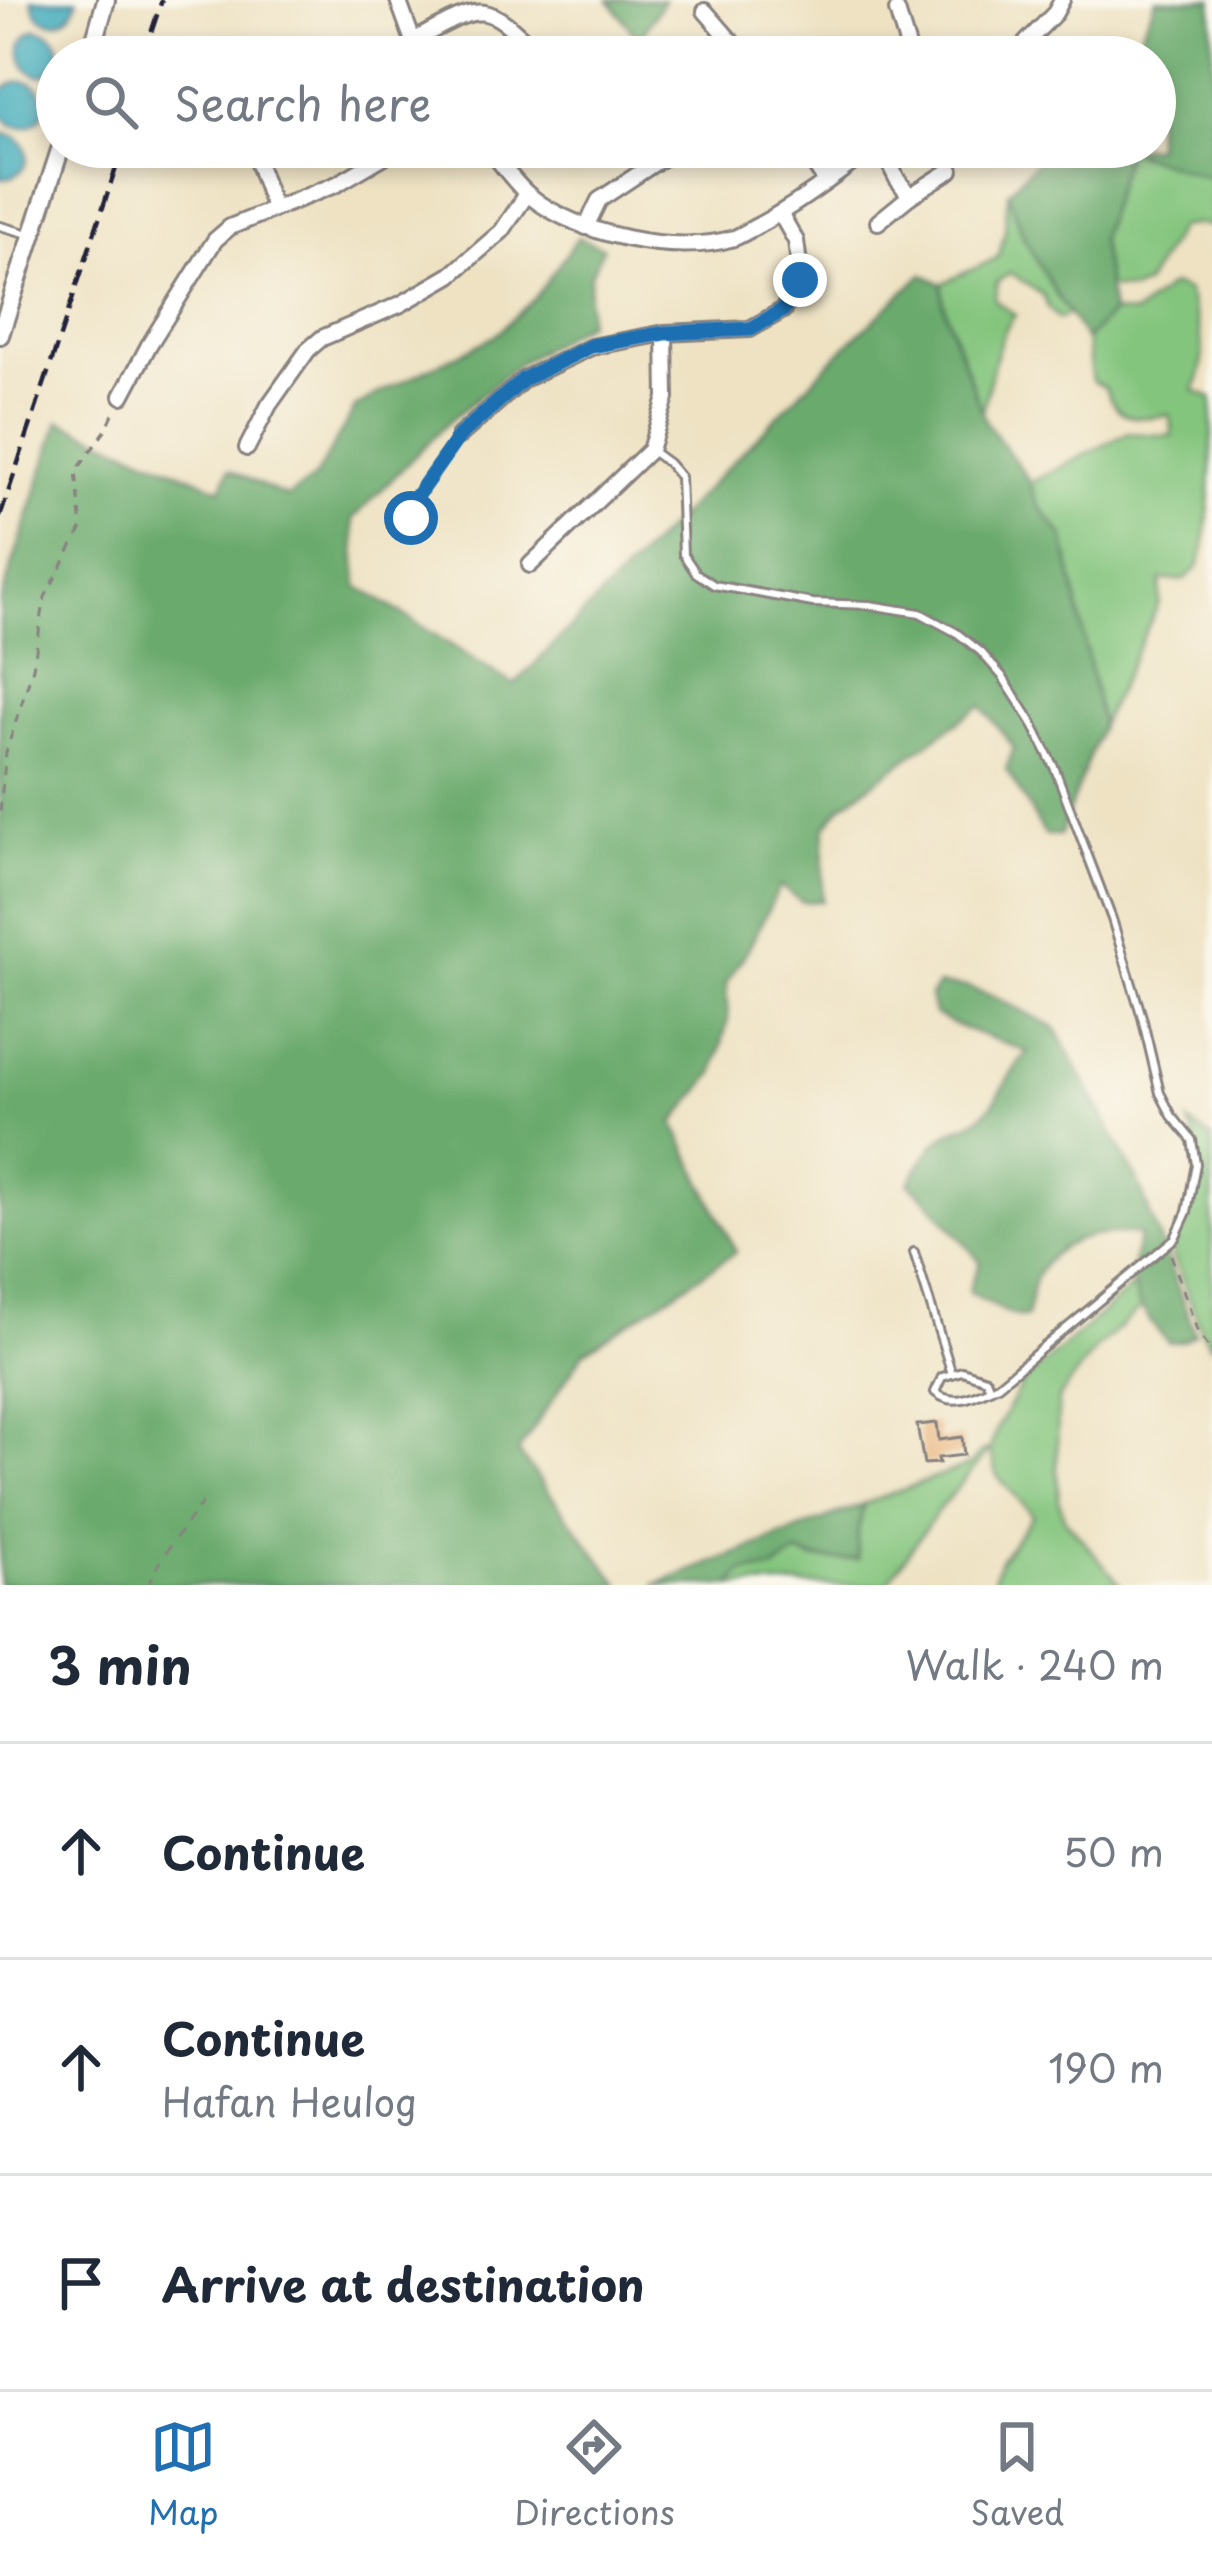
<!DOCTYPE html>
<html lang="en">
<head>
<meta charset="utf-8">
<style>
	:root { --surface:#fff; --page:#f2f2f3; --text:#1f2937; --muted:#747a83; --line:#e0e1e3; --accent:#1f6fb2 }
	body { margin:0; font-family:"Playpen Sans",sans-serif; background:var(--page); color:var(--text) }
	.stop { position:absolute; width:36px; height:36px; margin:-27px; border:9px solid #1f6fb2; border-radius:50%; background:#fff }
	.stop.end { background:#1f6fb2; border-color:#fff; box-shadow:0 3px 12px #0008 }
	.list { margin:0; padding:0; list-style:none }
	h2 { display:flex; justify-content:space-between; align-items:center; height:156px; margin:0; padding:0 48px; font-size:51px }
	h2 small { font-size:39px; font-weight:400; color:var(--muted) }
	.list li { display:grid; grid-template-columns:78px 1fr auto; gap:36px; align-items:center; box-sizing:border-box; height:216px; padding:0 48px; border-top:3px solid var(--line) }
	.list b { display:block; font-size:45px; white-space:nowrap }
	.list p { margin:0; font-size:39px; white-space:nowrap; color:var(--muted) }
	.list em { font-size:39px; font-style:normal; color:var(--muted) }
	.icon { flex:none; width:66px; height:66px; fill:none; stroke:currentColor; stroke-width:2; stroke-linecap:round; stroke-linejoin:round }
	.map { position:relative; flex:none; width:1212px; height:1585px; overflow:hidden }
	.search { position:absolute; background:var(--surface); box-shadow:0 6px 18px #0003; left:36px; right:36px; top:36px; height:132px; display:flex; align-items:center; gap:30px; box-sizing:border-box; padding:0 42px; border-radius:66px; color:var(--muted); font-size:45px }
	.sheet { height:804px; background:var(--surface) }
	nav { display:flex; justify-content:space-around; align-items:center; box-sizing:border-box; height:168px; border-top:3px solid var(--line); background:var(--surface); font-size:33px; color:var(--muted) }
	nav a { display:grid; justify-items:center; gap:6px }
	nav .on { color:var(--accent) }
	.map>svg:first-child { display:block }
	.green { fill:#84c57e; stroke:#53745c; stroke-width:3 }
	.forest { fill:#6baa6d; stroke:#466654; stroke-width:3 }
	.water { fill:#3caabb; stroke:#2f667b; stroke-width:3 }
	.building { fill:#e8b27a }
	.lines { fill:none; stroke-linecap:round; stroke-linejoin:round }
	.service-casing { stroke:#88827f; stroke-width:12 }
	.minor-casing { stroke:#88827f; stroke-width:20 }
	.tertiary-casing { stroke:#88827f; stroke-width:22 }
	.path { stroke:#88827f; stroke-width:3; stroke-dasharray:9 9; stroke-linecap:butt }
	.service { stroke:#fff; stroke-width:6 }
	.minor { stroke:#fff; stroke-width:14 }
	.tertiary { stroke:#fff; stroke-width:16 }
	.rail { stroke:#22223b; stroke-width:4.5; stroke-dasharray:18 9; stroke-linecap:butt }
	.route { stroke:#1f6fb2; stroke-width:15 }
</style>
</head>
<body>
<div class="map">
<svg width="1212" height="1585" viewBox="0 0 1212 1585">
	<rect width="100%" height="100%" fill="#fbf7ec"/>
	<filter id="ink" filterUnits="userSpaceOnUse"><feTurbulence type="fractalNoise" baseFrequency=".00833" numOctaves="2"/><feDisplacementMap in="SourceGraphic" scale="24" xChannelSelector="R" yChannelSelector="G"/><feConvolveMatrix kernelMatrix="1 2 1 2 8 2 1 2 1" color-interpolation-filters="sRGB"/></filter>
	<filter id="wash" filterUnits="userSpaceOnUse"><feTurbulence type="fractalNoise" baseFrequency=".004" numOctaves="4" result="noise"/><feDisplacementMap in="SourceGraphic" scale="48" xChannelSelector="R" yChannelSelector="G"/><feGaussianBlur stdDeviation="2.7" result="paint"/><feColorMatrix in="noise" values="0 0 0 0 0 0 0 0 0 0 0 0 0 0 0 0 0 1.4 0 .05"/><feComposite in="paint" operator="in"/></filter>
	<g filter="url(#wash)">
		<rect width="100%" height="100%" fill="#eee2c3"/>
		<g class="green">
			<polygon points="1127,150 1212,179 1212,227 1200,224 1179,227 1145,285 1131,291 1108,287 1100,238"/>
			<path d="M 1008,192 L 1024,238 L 1069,314 L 1059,319 L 1048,308 L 1044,296 L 1011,273 L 997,282 L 995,300 L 1015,315 C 994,342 991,380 982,413 L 943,303 L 942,284 C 961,272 981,268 999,256 L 1005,230 Z"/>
			<path d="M 1171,285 L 1187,291 C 1198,323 1212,359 1194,390 L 1212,398 C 1212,437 1212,537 1198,567 C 1197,568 1185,580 1184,580 L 1161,580 L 1159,603 L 1101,725 L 1064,537 L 1038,505 L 1030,483 L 1128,433 L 1172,436 L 1172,426 L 1169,415 C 1138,419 1118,423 1105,388 L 1092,381 L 1086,340 L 1112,313 L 1135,314 Z"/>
			<path d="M 1189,1123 L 1212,1139 L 1212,1347 L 1202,1332 L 1172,1253 C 1174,1240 1182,1230 1187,1217 C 1199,1186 1203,1153 1189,1123 Z"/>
			<polygon points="1135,1284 1137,1300 1141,1308 1095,1350 1058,1399 1057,1471 1059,1499 1064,1518 1121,1585 991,1585 1000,1560 1033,1515 998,1477 990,1450 940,1508 886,1585 732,1585 742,1572 774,1569 797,1553 812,1559 858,1559 857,1535 864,1504 970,1465 980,1453 990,1449 998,1426 1022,1384"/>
		</g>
		<g class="forest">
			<polygon points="609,0 664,0 639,40"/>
			<polygon points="1156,0 1212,0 1212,179 1127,150 1100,238 1112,313 1086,340 1057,296 1024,238 1008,192 1050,147 1155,147 1155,57 1125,57 1137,42"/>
			<polygon points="578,237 603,248 590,277 587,322 518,364 444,426 353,519 358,586 514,685 849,343 923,274 942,284 943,303 953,334 986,422 1027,477 1038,505 1064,537 1101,725 1060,835 1045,835 1006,769 1014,748 981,705 841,806 825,828 822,901 802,902 780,886 747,951 726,983 728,1020 714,1073 674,1123 736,1252 584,1352 518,1452 620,1585 0,1585 0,604 59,421 221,489 229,470 287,497 314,479 355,408 379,393 493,337 535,298"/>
			<path d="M 938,985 L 967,987 L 992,996 L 1055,1027 L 1137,1179 L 1195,1334 L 1182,1341 L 1168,1342 C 1147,1320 1129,1296 1133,1264 C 1134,1254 1138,1244 1140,1235 C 1099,1230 1053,1238 1035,1280 C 1031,1291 1030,1306 1027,1317 C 1011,1319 985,1300 969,1293 C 969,1279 978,1274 980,1261 L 928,1200 L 909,1183 C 919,1168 928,1149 943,1137 C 960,1123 972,1129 990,1107 C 1005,1089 1011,1068 1028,1052 L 955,1025 L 934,1014 L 930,996 Z"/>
			<path d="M 864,1504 L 857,1535 L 858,1559 C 836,1561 818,1561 797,1553 L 774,1569 L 742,1572 L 732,1585 L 654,1585 Z"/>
		</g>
		<g class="water">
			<path d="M 31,0 L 77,0 C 73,20 55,29 38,16 Z"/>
			<path d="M 36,29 C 54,32 65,45 57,61 C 37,102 0,44 36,29 Z"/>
			<circle cx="22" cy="104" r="23"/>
			<path d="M 0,133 C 36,134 36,178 0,179 Z"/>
		</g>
		<g id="blocks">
			<polygon class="building" points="937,1423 939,1440 962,1437 964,1455 938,1458 939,1463 924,1464 917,1425"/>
		</g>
	</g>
	<g filter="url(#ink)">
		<use href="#blocks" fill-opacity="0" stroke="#88827f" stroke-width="3"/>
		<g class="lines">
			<g class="service-casing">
				<g id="service">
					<polyline points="0,226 29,234"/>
					<path d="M 653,452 L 668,463 L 680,477 L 683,554 L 696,573 L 714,585 L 813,603 L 869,605 L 920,613 L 957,633 L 981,652 L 1002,676 L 1031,721 L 1055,769 L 1112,919 L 1142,1017 L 1160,1093 L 1172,1116 L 1192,1140 L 1196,1164 L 1187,1212 L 1175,1238 L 998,1385 C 978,1394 954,1409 935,1392 L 942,1377 L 962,1371 L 986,1379 L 990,1389"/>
					<polyline points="411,518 414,500 457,439"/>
					<polyline points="914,1252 952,1374"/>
				</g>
			</g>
			<g class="minor-casing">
				<g id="minor">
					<polyline points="398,0 413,41 423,57"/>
					<polyline points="705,11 745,57"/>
					<polyline points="897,11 911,57"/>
					<path d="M 413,41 C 488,1 482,0 543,57"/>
					<polyline points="1012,57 1055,13 1062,0"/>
					<polyline points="252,147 274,209"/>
					<path d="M 488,147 C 501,163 514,183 530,196 C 577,235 676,256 734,238 C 742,235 751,229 759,225 C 800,203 837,174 874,147"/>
					<polyline points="803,147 826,182"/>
					<polyline points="881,147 897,179 910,196 951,170"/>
					<polyline points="878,222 910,196"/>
					<polyline points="586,227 599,200 670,153"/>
					<polyline points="122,396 149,345 215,240 230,227 337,184 400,147"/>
					<polyline points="459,436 524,379 591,347 665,333 750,329 783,310 801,280 796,241 780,213"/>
					<polyline points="247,448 269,405 308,350 322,338 401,304 451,275 502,231 527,194"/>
					<polyline points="530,565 650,450 666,398 665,333"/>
				</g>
			</g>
			<g class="tertiary-casing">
				<g id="tertiary">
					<polyline points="90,57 106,0"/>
					<polyline points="0,335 61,147"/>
				</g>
			</g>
			<g class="path">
				<polyline points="0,811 6,752 33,668 45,597 82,528 76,472 105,431 116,408"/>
				<polyline points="1171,1255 1198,1333 1212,1351"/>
				<path d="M 149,1585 C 161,1554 183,1528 203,1502"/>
			</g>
			<use href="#service" class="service"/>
			<use href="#minor" class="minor"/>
			<use href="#tertiary" class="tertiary"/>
			<g class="rail">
				<polyline points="143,57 162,0"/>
				<polyline points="0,517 123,147"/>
			</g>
		</g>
	</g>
	<g class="lines" filter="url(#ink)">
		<polyline class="route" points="411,518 414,500 459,436 524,379 591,346 665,333 751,329 783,310 800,280"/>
	</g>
</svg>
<div class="stop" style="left:411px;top:518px"></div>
<div class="stop end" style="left:800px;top:280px"></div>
<div class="search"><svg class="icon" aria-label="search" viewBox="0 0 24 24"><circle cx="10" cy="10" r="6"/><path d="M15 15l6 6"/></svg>Search here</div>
</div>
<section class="sheet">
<h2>3 min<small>Walk · 240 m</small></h2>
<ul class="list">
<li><svg class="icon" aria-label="ahead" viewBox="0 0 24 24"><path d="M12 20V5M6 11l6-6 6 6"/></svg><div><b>Continue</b></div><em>50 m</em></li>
<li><svg class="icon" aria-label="ahead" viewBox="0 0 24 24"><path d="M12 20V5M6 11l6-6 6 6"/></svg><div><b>Continue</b><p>Hafan Heulog</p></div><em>190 m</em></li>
<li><svg class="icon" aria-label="arrive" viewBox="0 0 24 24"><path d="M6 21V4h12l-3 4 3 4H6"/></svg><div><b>Arrive at destination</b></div></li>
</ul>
</section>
<nav>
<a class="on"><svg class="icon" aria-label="map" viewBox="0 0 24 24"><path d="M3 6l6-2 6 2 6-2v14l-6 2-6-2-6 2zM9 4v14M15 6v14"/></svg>Map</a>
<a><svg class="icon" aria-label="directions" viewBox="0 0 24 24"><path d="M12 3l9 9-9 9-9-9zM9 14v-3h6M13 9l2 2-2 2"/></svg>Directions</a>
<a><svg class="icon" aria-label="saved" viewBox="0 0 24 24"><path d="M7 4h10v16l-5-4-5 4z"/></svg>Saved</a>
</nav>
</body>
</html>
